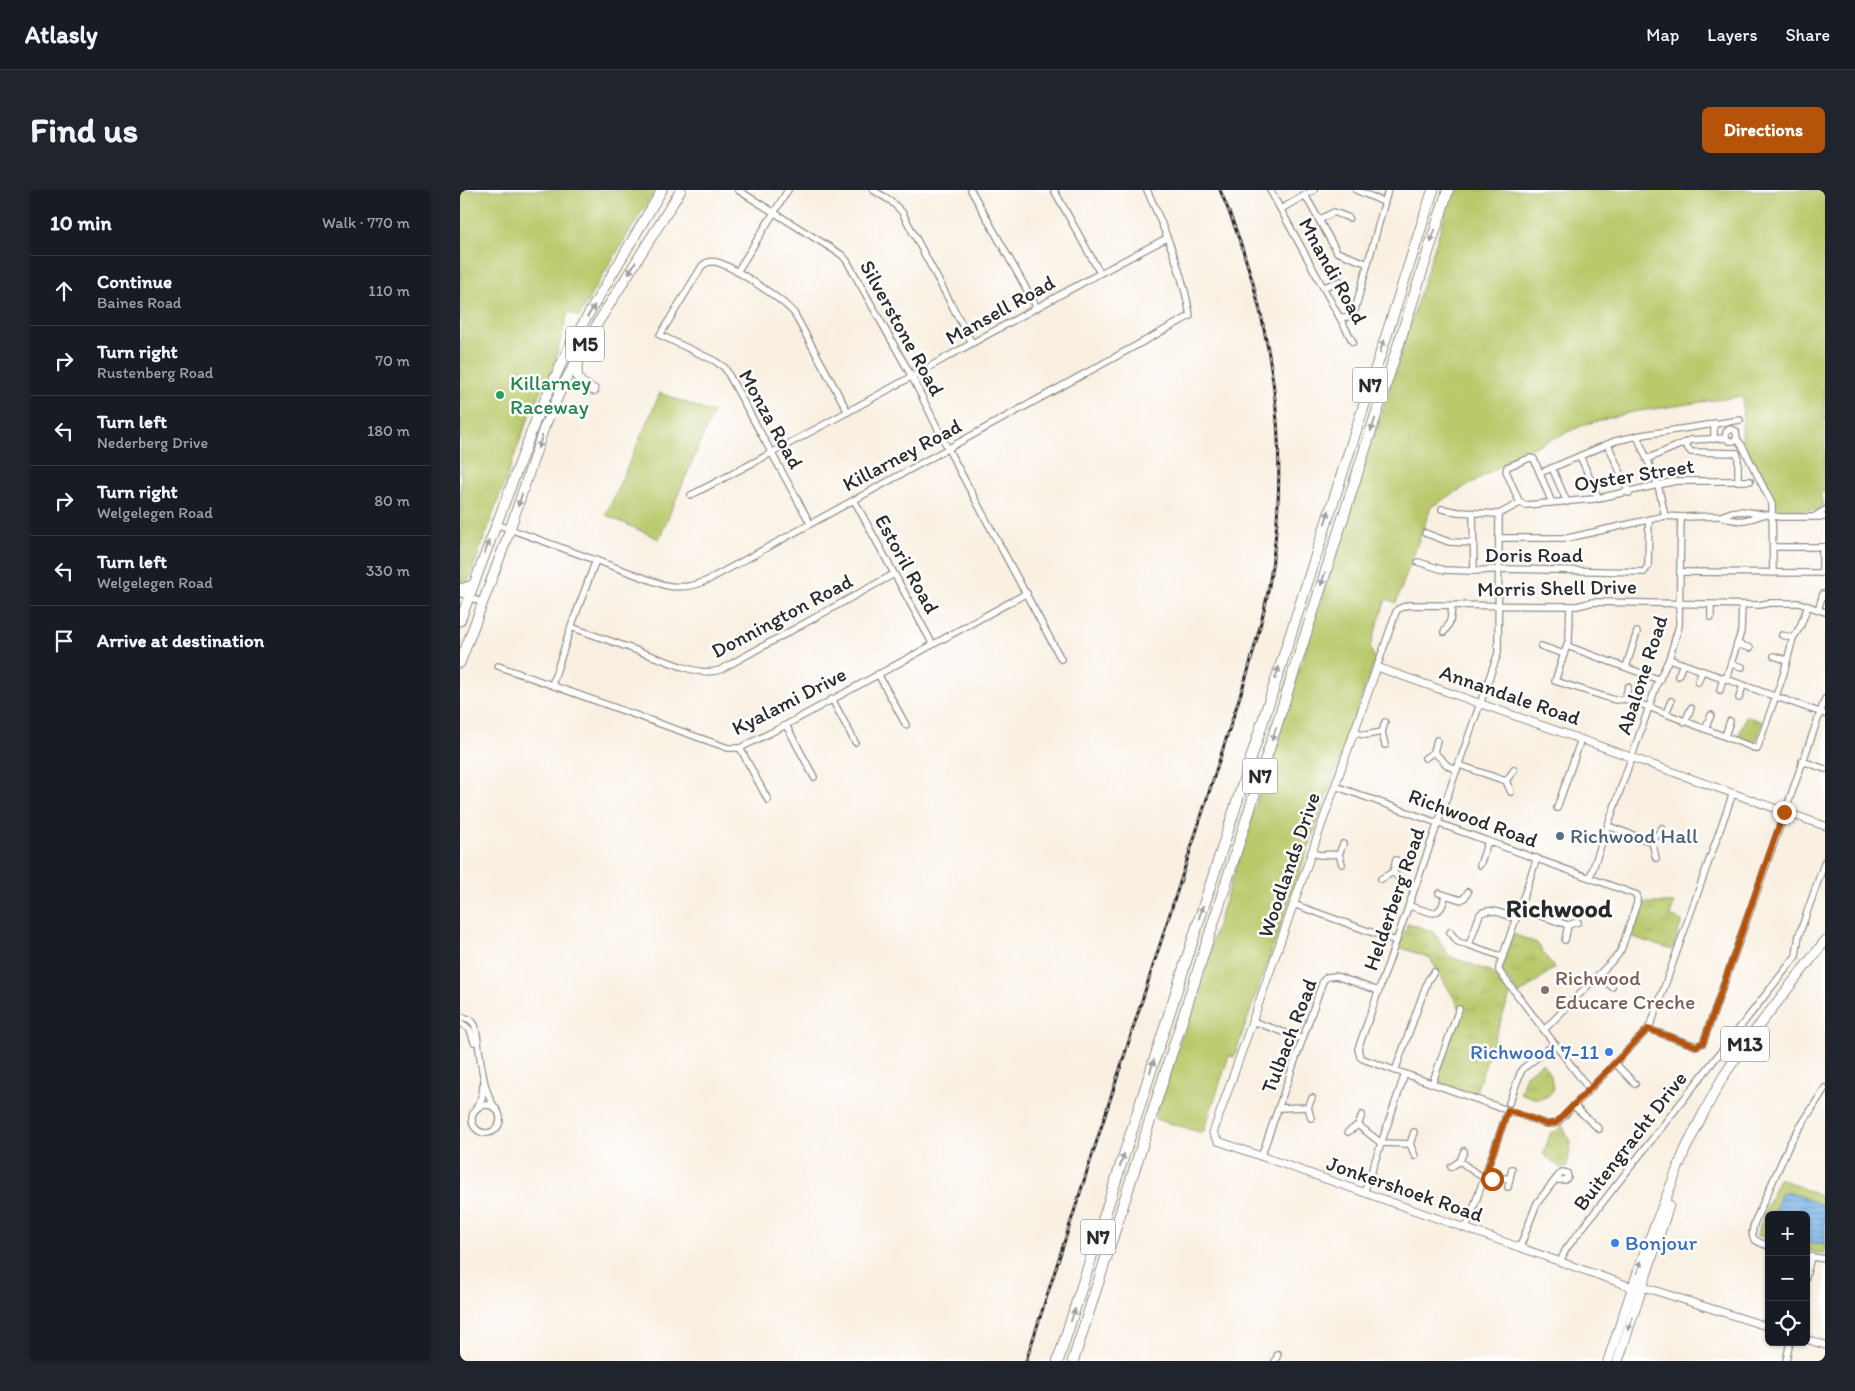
<!DOCTYPE html>
<html lang="en">
<head>
<meta charset="utf-8">
<style>
	:root { --surface:#171b24; --page:#20242c; --text:#f1f3f6; --muted:#9ea1a6; --line:#363941; --accent:#b45309 }
	body { margin:0; font-family:Itim,sans-serif; background:var(--page); color:var(--text) }
	.controls { position:absolute; right:15px; bottom:15px; display:grid; overflow:hidden; border-radius:8px; box-shadow:0 1px 4px #0004 }
	.controls button { width:45px; height:45px; display:grid; place-items:center; padding:0; border:0; border-bottom:1px solid var(--line); background:var(--surface); color:var(--text); font:25px sans-serif }
	.stop { position:absolute; width:15px; height:15px; margin:-11px; border:4px solid #b45309; border-radius:50%; background:#fff }
	.stop.end { background:#b45309; border-color:#fff; box-shadow:0 1px 5px #0008 }
	.list { margin:0; padding:0; list-style:none }
	h2 { display:flex; justify-content:space-between; align-items:center; height:65px; margin:0; padding:0 20px; font-size:21px }
	h2 small { font-size:16px; font-weight:400; color:var(--muted) }
	.list li { display:grid; grid-template-columns:32px 1fr auto; gap:15px; align-items:center; box-sizing:border-box; height:70px; padding:0 20px; border-top:1px solid var(--line) }
	.list b { display:block; font-size:19px; white-space:nowrap }
	.list p { margin:0; font-size:16px; white-space:nowrap; color:var(--muted) }
	.list em { font-size:16px; font-style:normal; color:var(--muted) }
	.icon { flex:none; width:28px; height:28px; fill:none; stroke:currentColor; stroke-width:2; stroke-linecap:round; stroke-linejoin:round }
	.map { position:relative; flex:none; width:1365px; height:1171px; overflow:hidden; border-radius:8px }
	header { display:flex; align-items:center; gap:30px; box-sizing:border-box; height:70px; padding:0 25px; background:var(--surface); border-bottom:1px solid var(--line) }
	header strong { font-size:24px }
	nav { display:flex; gap:28px; margin-inline-start:auto; font-size:18px }
	.intro { display:flex; align-items:center; justify-content:space-between; box-sizing:border-box; height:120px; padding:0 30px }
	h1 { margin:0; font-size:35px }
	.button { padding:12px 22px; border-radius:8px; background:var(--accent); color:#fff; font-size:18px; font-weight:700 }
	main { display:flex; gap:30px; padding:0 30px }
	aside { flex:1; background:var(--surface); border-radius:8px; box-shadow:0 1px 4px #0004 }
	.map>svg:first-child { display:block }
	.green { fill:#b9c96c; stroke:#727a4c }
	.park { fill:url(#park-tufts); stroke:#727a4c }
	.water { fill:url(#water-rules); stroke:#4e6d88 }
	.lines { fill:none; stroke-linecap:round; stroke-linejoin:round }
	.minor-casing { stroke:#928e86; stroke-width:8 }
	.tertiary-casing { stroke:#928e86; stroke-width:9 }
	.primary-casing { stroke:#928e86; stroke-width:11 }
	.motorway-casing { stroke:#928e86; stroke-width:12 }
	.minor { stroke:#fff; stroke-width:5.5 }
	.tertiary { stroke:#fff; stroke-width:7 }
	.primary { stroke:#fff; stroke-width:9 }
	.motorway { stroke:#fff; stroke-width:10 }
	.rail-casing { stroke:#2b2b2b; stroke-width:3 }
	.rail { stroke:#fff; stroke-width:1; stroke-dasharray:4; stroke-linecap:butt }
	.oneway { fill:#a0a0a0 }
	.route { stroke:#b45309; stroke-width:6 }
	.leisure-dot { fill:#2e9e5b; stroke:#fff; stroke-width:2 }
	.service-dot { fill:#5c6f8a; stroke:#fff; stroke-width:2 }
	.education-dot { fill:#8d6e63; stroke:#fff; stroke-width:2 }
	.shop-dot { fill:#3f7fe0; stroke:#fff; stroke-width:2 }
	.labels { text-anchor:middle; stroke-width:5; stroke-linejoin:round; paint-order:stroke }
	.shield { fill:#fff; stroke:#6b6b6b; stroke-width:1 }
	.shield-label { font-size:20px; font-weight:bold; fill:#2b2b2b }
	.street-label { font-size:21px; fill:#2b2b2b; stroke:#fff }
	.leisure-label { font-size:21px; fill:#27864d; stroke:#fff; text-anchor:start }
	.service-label { font-size:21px; fill:#4e5e75; stroke:#fff; text-anchor:start }
	.education-label { font-size:21px; fill:#785e54; stroke:#fff; text-anchor:start }
	.shop-label { font-size:21px; fill:#366cbe; stroke:#fff; text-anchor:end }
	.district-label { font-size:26px; font-weight:bold; fill:#2b2b2b; stroke:#fff }
</style>
</head>
<body>
<header>
<strong>Atlasly</strong>
<nav><a>Map</a><a>Layers</a><a>Share</a></nav>
</header>
<div class="intro"><h1>Find us</h1><a class="button">Directions</a></div>
<main>
<aside>
<h2>10 min<small>Walk · 770 m</small></h2>
<ul class="list">
<li><svg class="icon" aria-label="ahead" viewBox="0 0 24 24"><path d="M12 20V5M6 11l6-6 6 6"/></svg><div><b>Continue</b><p>Baines Road</p></div><em>110 m</em></li>
<li><svg class="icon" aria-label="right" viewBox="0 0 24 24"><path d="M7 20v-9h11M14 6l5 5-5 5"/></svg><div><b>Turn right</b><p>Rustenberg Road</p></div><em>70 m</em></li>
<li><svg class="icon" aria-label="left" viewBox="0 0 24 24"><path d="M17 20v-9H6M10 6l-5 5 5 5"/></svg><div><b>Turn left</b><p>Nederberg Drive</p></div><em>180 m</em></li>
<li><svg class="icon" aria-label="right" viewBox="0 0 24 24"><path d="M7 20v-9h11M14 6l5 5-5 5"/></svg><div><b>Turn right</b><p>Welgelegen Road</p></div><em>80 m</em></li>
<li><svg class="icon" aria-label="left" viewBox="0 0 24 24"><path d="M17 20v-9H6M10 6l-5 5 5 5"/></svg><div><b>Turn left</b><p>Welgelegen Road</p></div><em>330 m</em></li>
<li><svg class="icon" aria-label="arrive" viewBox="0 0 24 24"><path d="M6 21V4h12l-3 4 3 4H6"/></svg><div><b>Arrive at destination</b></div></li>
</ul>
</aside>
<div class="map">
<svg width="1365" height="1171" viewBox="0 0 1365 1171">
	<defs>
		<pattern id="park-tufts" width="24" height="20" patternUnits="userSpaceOnUse" patternTransform="scale(1.25)"><rect width="24" height="20" fill="#b9c96c"/><path d="M3 7l-1-3M5 7V3M7 7l1-3M15 17l-1-3M17 17v-4M19 17l1-3" fill="none" stroke="#9fad5e"/></pattern>
		<pattern id="water-rules" width="6" height="5" patternUnits="userSpaceOnUse" patternTransform="scale(1.25)"><rect width="6" height="5" fill="#71afe4"/><path d="M0 2.5h6" fill="none" stroke="#5d8fb9"/></pattern>
	</defs>
	<rect width="100%" height="100%" fill="#fff"/>
	<filter id="ink" filterUnits="userSpaceOnUse"><feTurbulence type="fractalNoise" baseFrequency=".02" numOctaves="2"/><feDisplacementMap in="SourceGraphic" scale="10" xChannelSelector="R" yChannelSelector="G"/><feConvolveMatrix kernelMatrix="1 2 1 2 8 2 1 2 1" color-interpolation-filters="sRGB"/></filter>
	<filter id="wash" filterUnits="userSpaceOnUse"><feTurbulence type="fractalNoise" baseFrequency=".0096" numOctaves="4" result="noise"/><feDisplacementMap in="SourceGraphic" scale="20" xChannelSelector="R" yChannelSelector="G"/><feGaussianBlur stdDeviation="1.12" result="paint"/><feColorMatrix in="noise" values="0 0 0 0 0 0 0 0 0 0 0 0 0 0 0 0 0 1.4 0 .05"/><feComposite in="paint" operator="in"/></filter>
	<g filter="url(#wash)">
		<rect width="100%" height="100%" fill="#f9f0e2"/>
		<g class="green">
			<polygon points="0,0 195,0 135,98 119,127 108,122 93,178 74,215 63,242 8,392 1,396"/>
			<polygon points="993,0 1365,0 1365,301 1360,304 1363,315 1356,320 1323,320 1316,316 1282,249 1283,206 1173,222 1126,234 1067,260 971,317 936,413 926,409 910,457 915,470 774,867 769,866 743,943 695,929"/>
			<polygon points="200,203 253,223 199,349 146,325"/>
			<polygon points="1319,988 1365,1008 1365,1064 1346,1060 1346,1025 1309,1025 1309,1050 1297,1045 1304,1023"/>
		</g>
		<g class="park">
			<polygon points="1286,526 1303,532 1295,554 1278,548"/>
			<polygon points="1181,713 1214,713 1210,726 1222,731 1212,760 1170,746"/>
			<polygon points="948,733 974,742 989,766 1032,782 1050,805 1015,904 980,893 977,888 1001,820 970,768 939,757"/>
			<polygon points="1053,744 1077,753 1094,778 1059,805 1041,780"/>
			<path d="M 1082,873 L 1091,885 L 1093,900 C 1084,914 1073,908 1060,903 L 1066,885 Z"/>
			<polygon points="1102,935 1111,953 1107,976 1101,978 1083,964 1091,942 1095,942"/>
		</g>
		<polygon class="water" points="1322,1002 1330,1002 1365,1016 1365,1054 1356,1054 1346,1050 1346,1025 1313,1025"/>
	</g>
	<g filter="url(#ink)">
		<g class="lines">
			<g class="minor-casing">
				<g id="minor">
					<polyline points="278,0 382,65 387,71 452,187 488,259 601,469"/>
					<polyline points="413,0 431,11 442,22 512,153"/>
					<polyline points="511,0 577,118"/>
					<polyline points="594,0 640,83"/>
					<polyline points="810,0 893,152"/>
					<polyline points="896,0 924,12"/>
					<polyline points="845,5 877,62 908,74"/>
					<polyline points="821,19 854,0"/>
					<polyline points="859,30 874,22 889,28"/>
					<polyline points="277,82 328,0"/>
					<polyline points="864,97 880,91"/>
					<polyline points="880,127 888,127 895,120 928,0"/>
					<polyline points="1254,249 1254,233"/>
					<polyline points="1277,249 1273,251 1269,251 1266,248 1266,242 1270,239 1276,241 1277,249 1283,257 1312,314 1313,383"/>
					<polyline points="1224,253 1231,262 1277,263 1278,267 1278,290"/>
					<polyline points="1148,254 1169,303"/>
					<polyline points="1120,266 1139,309"/>
					<polyline points="1187,269 1231,250 1266,248"/>
					<polyline points="1092,278 1107,312"/>
					<polyline points="1080,283 1155,251 1182,245 1280,230"/>
					<path d="M 231,305 C 391,224 546,131 707,48"/>
					<polyline points="394,310 472,453"/>
					<polyline points="1060,313 1039,324 1038,463 898,859 900,867 903,869 1086,934 1093,934 1098,932 1188,839 1193,829 1273,603"/>
					<polyline points="1092,313 1074,269 1070,268 1047,277 1046,281 1059,311 1063,314 1066,315 1134,309 1216,291 1290,291"/>
					<polyline points="982,319 998,322 1039,324"/>
					<polyline points="1013,323 1014,381"/>
					<path d="M 1261,326 C 1277,333 1286,331 1302,325"/>
					<polyline points="1355,326 1365,320"/>
					<polyline points="1221,327 1261,326 1272,322 1281,321 1320,327 1365,327"/>
					<path d="M 350,333 L 265,178 L 255,171 L 200,145 L 242,76 C 246,72 251,71 256,72 C 273,76 323,110 334,123 L 388,222"/>
					<path d="M 36,334 L 204,395 C 220,399 233,397 248,390 L 730,126 C 724,85 704,37 687,0"/>
					<polyline points="965,343 989,352 1014,353"/>
					<polyline points="1039,348 1108,348 1205,326"/>
					<polyline points="1313,357 1365,357"/>
					<polyline points="1362,357 1362,383"/>
					<polyline points="958,372 984,380 1014,381 1044,379 1184,382 1188,376 1189,329"/>
					<polyline points="1220,382 1365,383"/>
					<polyline points="0,403 23,413"/>
					<polyline points="1251,415 1251,427"/>
					<polyline points="1110,416 1109,449 1095,491 1155,510 1165,509 1186,516 1297,559 1323,486 1333,448 1340,437 1348,416"/>
					<polyline points="1358,420 1363,404"/>
					<path d="M 111,437 L 223,477 C 236,481 246,484 260,480 L 434,384"/>
					<path d="M 984,442 C 991,434 991,426 992,416"/>
					<polyline points="1322,445 1333,448"/>
					<polyline points="1277,454 1290,458"/>
					<polyline points="1081,456 1104,464"/>
					<polyline points="1107,456 1200,490"/>
					<polyline points="1314,466 1326,470"/>
					<polyline points="1209,469 1365,524"/>
					<polyline points="1271,474 1282,477"/>
					<polyline points="38,476 268,558 280,558 326,535 567,403"/>
					<polyline points="917,477 936,422 938,419 948,415 1117,416 1133,412 1299,415 1309,413 1339,413 1365,422"/>
					<polyline points="1166,477 1177,442"/>
					<polyline points="418,484 446,535"/>
					<polyline points="1218,486 1223,474"/>
					<polyline points="1266,489 1281,442 1282,415"/>
					<polyline points="1238,492 1242,481"/>
					<polyline points="92,495 111,437 136,370"/>
					<polyline points="1260,500 1263,488"/>
					<polyline points="1279,508 1283,495"/>
					<polyline points="372,509 395,552"/>
					<polyline points="1165,509 1168,497"/>
					<polyline points="1206,523 1211,511"/>
					<polyline points="1225,532 1231,518"/>
					<polyline points="326,535 354,587"/>
					<polyline points="1245,539 1251,525"/>
					<polyline points="922,542 925,555"/>
					<polyline points="894,543 906,545 922,542 925,532"/>
					<polyline points="1265,546 1270,531"/>
					<polyline points="280,558 308,610"/>
					<polyline points="974,562 977,550"/>
					<polyline points="965,568 974,562 988,576 997,580"/>
					<polyline points="1342,571 1365,579"/>
					<polyline points="999,575 1046,591 1051,602"/>
					<polyline points="1046,591 1054,580"/>
					<polyline points="875,596 1177,705 1177,713 1161,760 1157,766 1084,840"/>
					<polyline points="1097,618 1121,549"/>
					<polyline points="1148,636 1192,652"/>
					<polyline points="852,663 860,665 879,664"/>
					<polyline points="1077,668 1039,777 1039,781 1129,899"/>
					<polyline points="1196,668 1192,652 1202,638"/>
					<polyline points="882,674 879,664 883,654"/>
					<polyline points="1020,675 1028,651"/>
					<polyline points="933,682 946,695 954,699"/>
					<polyline points="1130,687 1197,494 1209,469 1219,436 1221,327 1205,326 1198,295 1177,246"/>
					<polyline points="921,689 933,682 936,670"/>
					<polyline points="979,703 1001,710 1005,707 1008,702"/>
					<polyline points="833,714 936,751"/>
					<path d="M 949,716 L 973,723 C 982,721 983,714 985,706"/>
					<polyline points="1060,719 1108,735 1118,732"/>
					<polyline points="990,742 998,752 1009,755"/>
					<polyline points="1105,750 1108,735"/>
					<path d="M 1043,767 L 1009,755 L 1020,724 C 1030,716 1045,725 1056,729"/>
					<polyline points="1139,785 1152,797"/>
					<path d="M 0,826 L 11,830 L 15,835 C 21,860 20,898 36,919"/>
					<polyline points="792,831 843,849"/>
					<polyline points="0,832 10,840 14,852"/>
					<polyline points="1188,839 1236,856 1243,853 1365,509"/>
					<polyline points="1155,873 1175,894"/>
					<polyline points="935,881 968,790 974,782"/>
					<polyline points="972,894 999,819"/>
					<polyline points="1049,913 1062,879 1095,854"/>
					<circle cx="26" cy="929" r="14"/>
					<polyline points="1114,916 1139,939"/>
					<polyline points="848,917 851,928"/>
					<polyline points="16,918 22,908 23,895"/>
					<polyline points="819,918 848,917 852,908"/>
					<polyline points="898,935 921,953 950,954"/>
					<polyline points="888,942 898,935 902,925"/>
					<polyline points="954,942 950,954 955,966"/>
					<path d="M 1004,961 L 1000,971 C 1019,987 1024,990 1049,988"/>
					<polyline points="801,967 863,791 867,787 876,786 919,801"/>
					<polyline points="991,977 1000,971"/>
					<polyline points="1048,997 1052,979"/>
					<polyline points="904,1003 945,884"/>
					<polyline points="1006,1039 1048,920"/>
					<path d="M 1309,1056 C 1292,1050 1289,1049 1295,1031 L 1330,953 L 1365,898"/>
					<polyline points="1060,1057 1077,1013 1099,985 1102,982 1107,983 1108,987 1105,990 1095,990"/>
					<polyline points="1346,1066 1365,1069"/>
					<polyline points="1100,1072 1106,1059 1336,766 1339,745 1365,671"/>
					<polyline points="1346,1087 1351,1067"/>
					<polyline points="815,1171 818,1164"/>
					<polyline points="1326,1171 1330,1152"/>
				</g>
			</g>
			<g class="tertiary-casing">
				<g id="tertiary">
					<polyline points="1309,1137 1190,1099 1169,1096 758,951 753,943 917,477 1365,636"/>
					<polyline points="1346,1149 1365,1155"/>
				</g>
			</g>
			<g class="primary-casing">
				<g id="primary">
					<path d="M 119,171 C 114,188 118,193 134,200"/>
					<polyline points="0,399 13,395"/>
					<polyline points="0,431 77,227 109,157 202,0"/>
					<polyline points="0,473 46,351 84,238 104,193 139,131 221,0"/>
					<polyline points="1148,1171 1186,1058 1225,960 1244,922 1263,887 1290,847 1365,751"/>
					<polyline points="1158,1171 1209,1015"/>
				</g>
			</g>
			<g class="motorway-casing">
				<g id="motorway">
					<polyline points="598,1171 973,0"/>
					<polyline points="613,1171 988,0"/>
				</g>
			</g>
			<use href="#minor" class="minor"/>
			<use href="#tertiary" class="tertiary"/>
			<use href="#primary" class="primary"/>
			<use href="#motorway" class="motorway"/>
			<g class="rail-casing">
				<path id="rail" d="M 566,1171 L 788,481 C 796,452 804,425 809,396 C 832,261 814,125 760,0"/>
			</g>
			<use href="#rail" class="rail"/>
		</g>
		<defs><path id="oneway-solid" d="M-6-.8H1V-3.2L6.5 0L1 3.2V.8H-6Z" transform="scale(1.25)"/></defs>
		<g class="oneway">
			<use href="#oneway-solid" transform="translate(973 46) rotate(108)"/>
			<use href="#oneway-solid" transform="translate(172 78) rotate(122)"/>
			<use href="#oneway-solid" transform="translate(131 121) rotate(-58)"/>
			<use href="#oneway-solid" transform="translate(922 156) rotate(-72)"/>
			<use href="#oneway-solid" transform="translate(913 235) rotate(108)"/>
			<use href="#oneway-solid" transform="translate(80 252) rotate(109)"/>
			<use href="#oneway-solid" transform="translate(60 310) rotate(108)"/>
			<use href="#oneway-solid" transform="translate(867 327) rotate(-72)"/>
			<use href="#oneway-solid" transform="translate(27 357) rotate(-70)"/>
			<use href="#oneway-solid" transform="translate(863 389) rotate(108)"/>
			<use href="#oneway-solid" transform="translate(817 483) rotate(-72)"/>
			<use href="#oneway-solid" transform="translate(814 544) rotate(108)"/>
			<use href="#oneway-solid" transform="translate(741 722) rotate(-72)"/>
			<use href="#oneway-solid" transform="translate(692 876) rotate(-72)"/>
			<use href="#oneway-solid" transform="translate(662 970) rotate(-72)"/>
			<use href="#oneway-solid" transform="translate(1179 1077) rotate(-71)"/>
			<use href="#oneway-solid" transform="translate(613 1125) rotate(-72)"/>
			<use href="#oneway-solid" transform="translate(1170 1134) rotate(109)"/>
		</g>
	</g>
	<g class="lines" filter="url(#ink)">
		<polyline class="route" points="1032,989 1024,988 1048,920 1086,934 1096,933 1188,839 1236,856 1243,853 1324,622"/>
	</g>
	<circle class="leisure-dot" cx="40" cy="205" r="5"/>
	<circle class="service-dot" cx="1100" cy="646" r="5"/>
	<circle class="education-dot" cx="1085" cy="800" r="5"/>
	<g class="shop-dot">
		<circle cx="1149" cy="862" r="5"/>
		<circle cx="1155" cy="1053" r="5"/>
	</g>
	<g class="labels">
		<g class="shield">
			<rect x="106" y="136.5" width="38" height="35" rx="4"/>
			<rect x="892.5" y="177.5" width="35" height="35" rx="4"/>
			<rect x="782.5" y="568.5" width="35" height="35" rx="4"/>
			<rect x="1261" y="836.5" width="48" height="35" rx="4"/>
			<rect x="620.5" y="1029.5" width="35" height="35" rx="4"/>
		</g>
		<g class="shield-label">
			<text x="125" y="161">M5</text>
			<text x="910" y="202">N7</text>
			<text x="800" y="593">N7</text>
			<text x="1285" y="861">M13</text>
			<text x="638" y="1054">N7</text>
		</g>
		<g class="street-label">
			<text transform="translate(873 81) rotate(61)" y="7">Mnandi Road</text>
			<text transform="translate(540 120) rotate(-29)" y="7">Mansell Road</text>
			<text transform="translate(442 138) rotate(61)" y="7">Silverstone Road</text>
			<text transform="translate(311 229) rotate(61)" y="7">Monza Road</text>
			<text transform="translate(442 265) rotate(-28)" y="7">Killarney Road</text>
			<text transform="translate(1174 285) rotate(-9)" y="7">Oyster Street</text>
			<text x="1074" y="372">Doris Road</text>
			<text transform="translate(447 374) rotate(61)" y="7">Estoril Road</text>
			<text transform="translate(1097 398) rotate(-1)" y="7">Morris Shell Drive</text>
			<text transform="translate(322 426) rotate(-28)" y="7">Donnington Road</text>
			<text transform="translate(1182 485) rotate(-72)" y="7">Abalone Road</text>
			<text transform="translate(1050 505) rotate(19)" y="7">Annandale Road</text>
			<text transform="translate(329 511) rotate(-27)" y="7">Kyalami Drive</text>
			<text transform="translate(1013 628) rotate(20)" y="7">Richwood Road</text>
			<text transform="translate(829 675) rotate(-71)" y="7">Woodlands Drive</text>
			<text transform="translate(934 709) rotate(-71)" y="7">Helderberg Road</text>
			<text transform="translate(829 846) rotate(-69)" y="7">Tulbach Road</text>
			<text transform="translate(1170 951) rotate(-52)" y="7">Buitengracht Drive</text>
			<text transform="translate(945 999) rotate(19)" y="7">Jonkershoek Road</text>
		</g>
		<g class="leisure-label">
			<text x="50" y="200">Killarney<tspan x="50" dy="24">Raceway</tspan></text>
		</g>
		<g class="service-label">
			<text x="1110" y="653">Richwood Hall</text>
		</g>
		<g class="education-label">
			<text x="1095" y="795">Richwood<tspan x="1095" dy="24">Educare Creche</tspan></text>
		</g>
		<g class="shop-label">
			<text x="1139" y="869">Richwood 7-11</text>
			<text x="1165" y="1060" text-anchor="start">Bonjour</text>
		</g>
		<g class="district-label">
			<text x="1099" y="727">Richwood</text>
		</g>
	</g>
</svg>
<div class="controls">
<button>+</button>
<button>−</button>
<button><svg class="icon" aria-label="locate" viewBox="0 0 24 24"><circle cx="12" cy="12" r="6"/><path d="M12 2v4M12 18v4M2 12h4M18 12h4"/></svg></button>
</div>
<div class="stop" style="left:1032px;top:989px"></div>
<div class="stop end" style="left:1324px;top:622px"></div>
</div>
</main>
</body>
</html>
